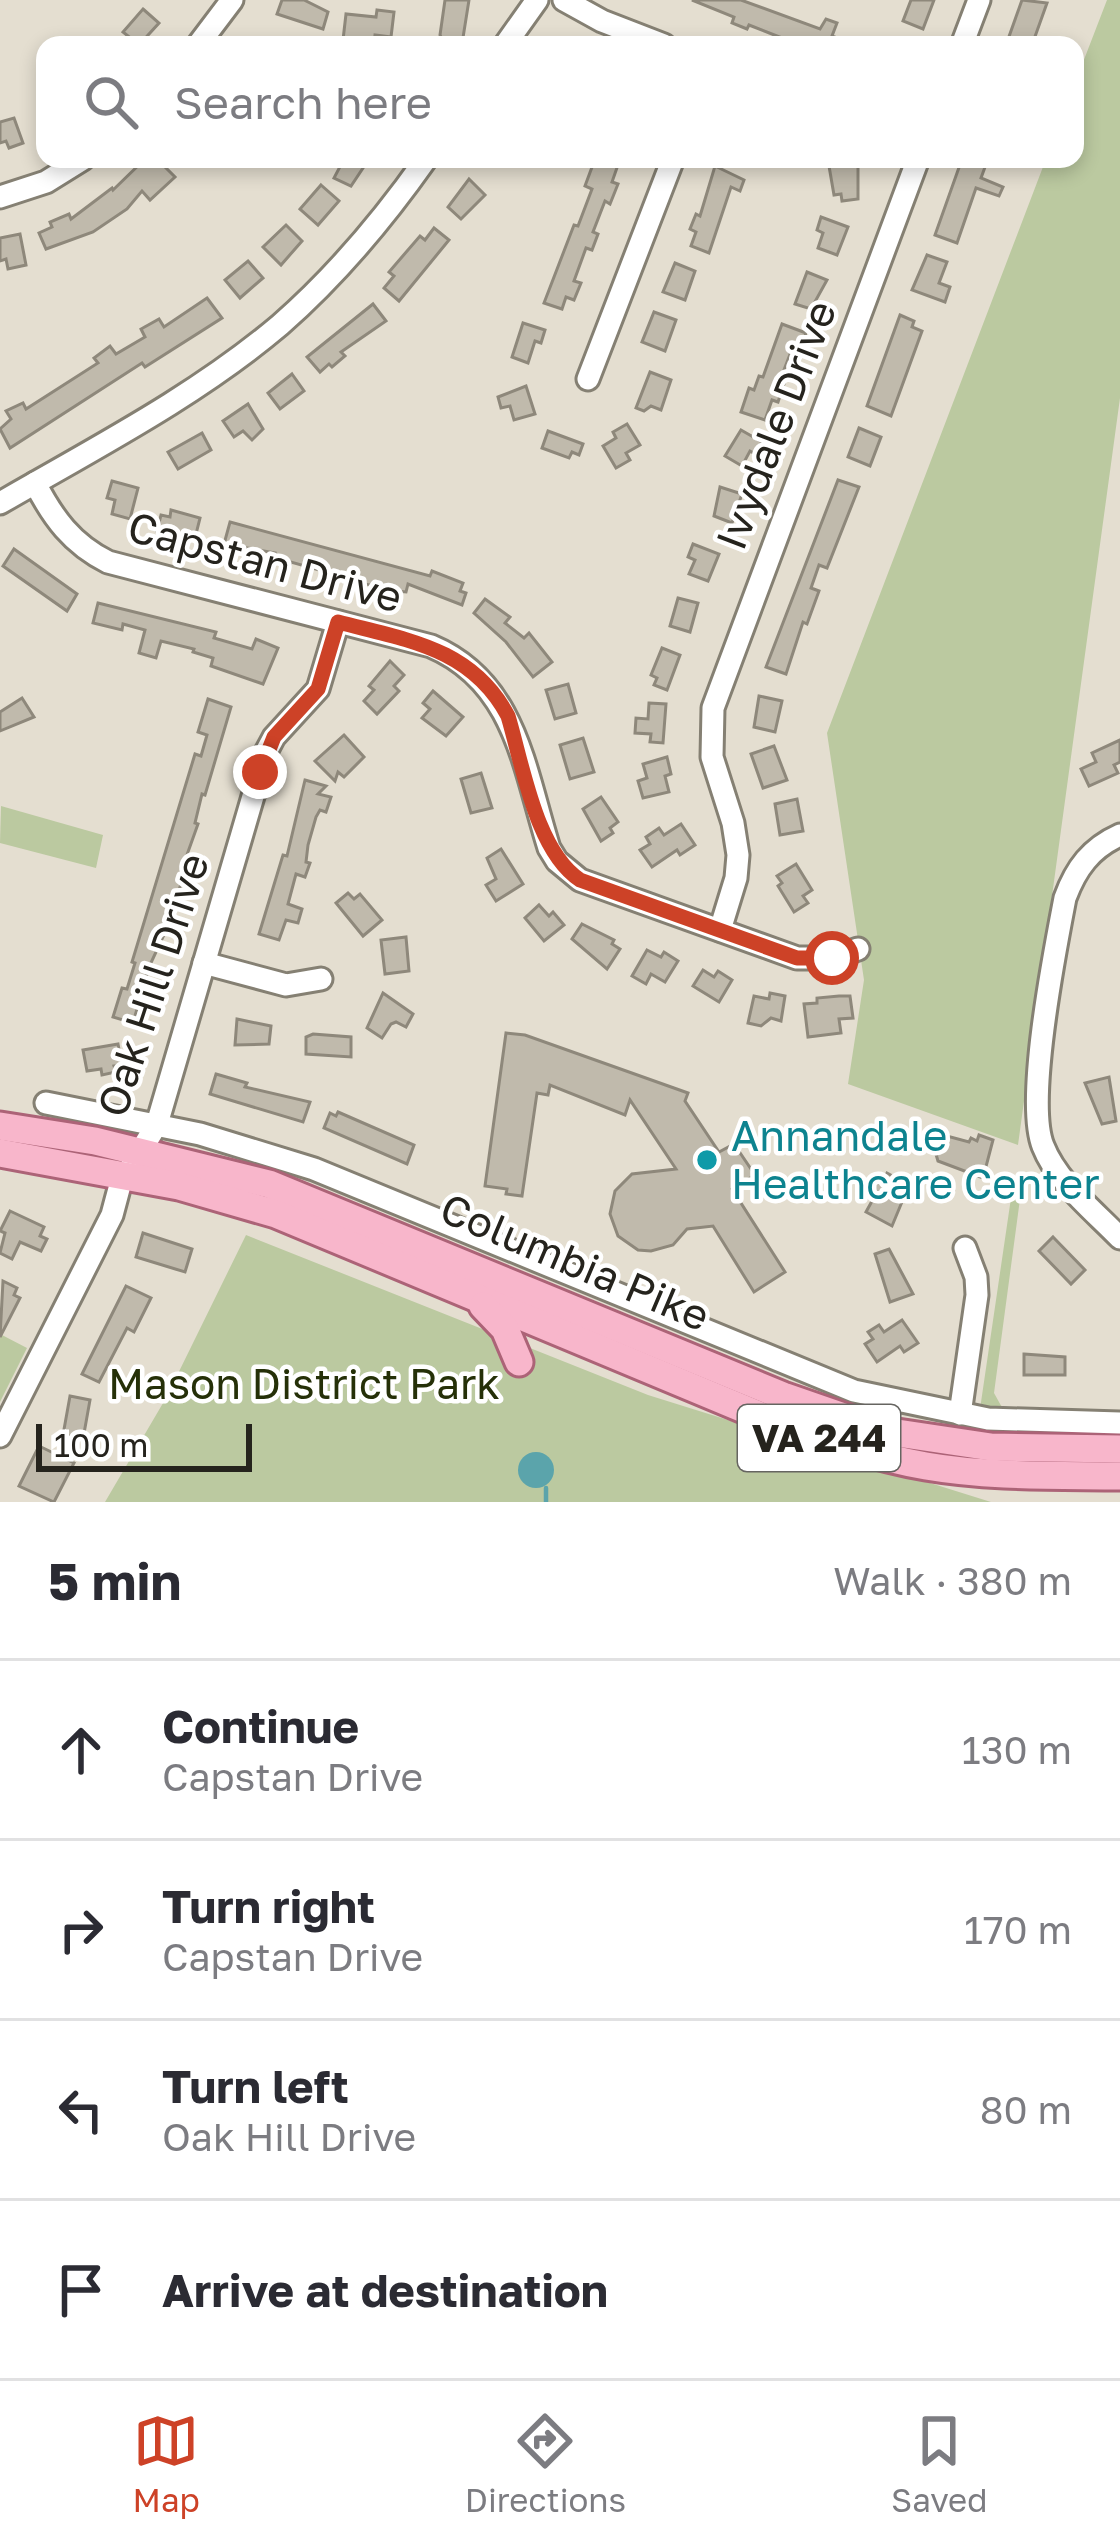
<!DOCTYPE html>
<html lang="en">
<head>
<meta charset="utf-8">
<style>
	:root { --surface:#fff; --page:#f2f2f3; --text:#2b2b33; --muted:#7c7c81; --line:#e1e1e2; --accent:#cd4227 }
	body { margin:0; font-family:"Golos Text",sans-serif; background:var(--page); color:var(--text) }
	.scale { position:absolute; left:36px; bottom:30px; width:216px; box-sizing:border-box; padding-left:12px; border:6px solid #25231d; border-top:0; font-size:33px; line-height:42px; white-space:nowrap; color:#25231d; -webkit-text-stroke:9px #fff; paint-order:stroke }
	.stop { position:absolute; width:36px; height:36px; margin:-27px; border:9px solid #cd4227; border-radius:50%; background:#fff }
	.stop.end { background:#cd4227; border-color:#fff; box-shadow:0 3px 12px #0008 }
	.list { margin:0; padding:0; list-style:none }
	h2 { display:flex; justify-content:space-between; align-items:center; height:156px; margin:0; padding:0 48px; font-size:51px }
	h2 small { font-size:39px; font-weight:400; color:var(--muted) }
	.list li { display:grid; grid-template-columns:78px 1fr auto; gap:36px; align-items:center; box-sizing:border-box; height:180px; padding:0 48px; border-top:3px solid var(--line) }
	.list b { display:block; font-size:45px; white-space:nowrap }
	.list p { margin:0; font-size:39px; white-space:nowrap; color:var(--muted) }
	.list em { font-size:39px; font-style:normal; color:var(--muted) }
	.icon { flex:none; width:66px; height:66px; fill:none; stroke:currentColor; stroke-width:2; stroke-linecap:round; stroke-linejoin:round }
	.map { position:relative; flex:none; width:1120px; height:1502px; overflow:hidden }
	.search { position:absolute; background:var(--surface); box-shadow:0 6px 18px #0003; left:36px; right:36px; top:36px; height:132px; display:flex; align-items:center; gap:30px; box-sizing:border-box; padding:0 42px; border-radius:24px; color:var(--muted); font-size:45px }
	.sheet { height:876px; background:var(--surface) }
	nav { display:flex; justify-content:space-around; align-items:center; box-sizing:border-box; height:168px; border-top:3px solid var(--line); background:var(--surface); font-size:33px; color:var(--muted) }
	nav a { display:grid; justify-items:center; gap:6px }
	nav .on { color:var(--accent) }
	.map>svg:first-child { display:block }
	.green { fill:#bbc9a0 }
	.water { fill:#5ba4ab }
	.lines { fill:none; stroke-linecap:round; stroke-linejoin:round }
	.stream { stroke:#5ba4ab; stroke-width:4.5 }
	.building { fill:#c0baac; stroke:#8e887b; stroke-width:3 }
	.minor-casing { stroke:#858073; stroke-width:27 }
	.major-casing { stroke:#ac6377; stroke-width:33 }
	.minor { stroke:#fff; stroke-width:21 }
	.major { stroke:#f8b6cb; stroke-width:27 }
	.route { stroke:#cd4227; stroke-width:15 }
	.culture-dot { fill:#0f9aa8; stroke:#fff; stroke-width:4.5 }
	.labels { text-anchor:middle; stroke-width:9; stroke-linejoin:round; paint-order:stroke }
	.shield { fill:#fff; stroke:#666561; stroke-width:3 }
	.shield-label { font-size:39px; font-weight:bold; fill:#25231d }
	.street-label { font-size:42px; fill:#25231d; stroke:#fff }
	.culture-label { font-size:42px; fill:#0d838f; stroke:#fff; text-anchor:start }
	.park-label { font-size:42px; fill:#253008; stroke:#fff }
</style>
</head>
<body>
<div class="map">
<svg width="1120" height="1502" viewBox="0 0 1120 1502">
	<rect width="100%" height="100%" fill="#e4ded0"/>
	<g class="green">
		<polygon points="1107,0 1120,0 1120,398 1018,1145 848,1084 864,980 827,733 1046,159 1075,159 1075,83"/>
		<polygon points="1,806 103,835 96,868 0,843"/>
		<polygon points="1011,1198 1020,1199 994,1393 1004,1411 980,1409"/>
		<polygon points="246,1235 648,1395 991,1502 105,1502 166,1398"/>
		<polygon points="0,1334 27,1348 0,1402"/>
	</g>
	<circle class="water" cx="536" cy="1470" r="18"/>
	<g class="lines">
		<polyline class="stream" points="546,1502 546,1488"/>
	</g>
	<g class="building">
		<polygon points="282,0 304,0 328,12 323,29 277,14"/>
		<polygon points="445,0 469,0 462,44 442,39 440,35"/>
		<polygon points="692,0 741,0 820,29 826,19 837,23 832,36 854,45 789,45 781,42 782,38 749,25 747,29 732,23 734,17"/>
		<polygon points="911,0 934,0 923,29 903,21"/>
		<polygon points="1022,0 1047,3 1032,45 1006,45"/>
		<polygon points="143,9 159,23 139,45 123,32"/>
		<polygon points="377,10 394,12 391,37 375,35 374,44 343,40 346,14 376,17"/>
		<polygon points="14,118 23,143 9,148 6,141 0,143 0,122"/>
		<polygon points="145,159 157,159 175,177 150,200 142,191 127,209 93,232 46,249 39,233 52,227 50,222 69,214 71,219 112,188 113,190"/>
		<polygon points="344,159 369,159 351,186 334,178"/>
		<polygon points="595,159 620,159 612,182 618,184 610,204 605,201 593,232 598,234 592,250 586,248 574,281 581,283 574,300 566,297 562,309 544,303 574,225 578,226 592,189 585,186"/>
		<polygon points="962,159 988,159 981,178 1003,187 999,196 976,188 957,243 935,235"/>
		<polygon points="858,163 858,199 842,201 841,194 834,195 829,166"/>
		<polygon points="715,166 744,180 740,191 731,187 709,253 691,246 696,232 690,229 696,214 700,216"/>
		<polygon points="469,179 485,195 461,219 448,207"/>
		<polygon points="321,185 339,201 318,225 300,209"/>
		<polygon points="821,217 848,227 837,255 818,248 823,233 817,230"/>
		<polygon points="286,225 302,241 281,265 263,247"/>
		<polygon points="434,228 449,240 399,301 384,288 394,276 389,272 420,236 425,240"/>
		<polygon points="20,234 26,265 8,269 6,259 0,261 0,238"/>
		<polygon points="927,255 947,262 939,283 950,287 945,302 912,290"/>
		<polygon points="248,261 263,278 240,298 225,280"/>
		<polygon points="675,263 695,271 685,300 663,292"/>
		<polygon points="807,272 827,280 811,309 795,304"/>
		<polygon points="207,298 222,318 145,367 142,363 10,448 0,429 11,419 6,411 23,403 26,409 98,363 94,358 110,346 116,354 145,337 141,329 159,319 164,327"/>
		<polygon points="373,304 386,321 341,352 345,356 332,367 329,364 320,372 307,357"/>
		<polygon points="654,312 676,320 665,351 642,342"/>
		<polygon points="900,315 914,321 912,327 922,331 891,416 867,406"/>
		<polygon points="523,323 545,330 541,343 535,341 528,363 512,357"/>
		<polygon points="782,324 806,333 801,347 794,344 779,383 784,384 778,402 772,400 765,420 741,412 749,388 754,390 759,376 763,377"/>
		<polygon points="650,372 671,380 661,410 651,406 644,411 636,408"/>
		<polygon points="292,374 304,391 280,409 268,393"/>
		<polygon points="526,386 535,414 514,420 510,406 501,408 498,397"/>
		<polygon points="248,404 263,429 252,440 243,431 234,437 223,421"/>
		<polygon points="627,424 640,445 626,453 630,460 616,468 603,446 616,438 613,432"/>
		<polygon points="859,428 881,437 870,466 848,457"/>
		<polygon points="741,430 762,442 755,454 750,451 742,466 725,456"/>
		<polygon points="548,431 583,444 579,455 572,452 569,458 542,448"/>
		<polygon points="202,433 211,450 178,469 168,452"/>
		<polygon points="838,480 859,487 827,568 819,565 811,588 819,591 807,624 803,622 786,674 766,667"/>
		<polygon points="112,481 138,488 130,519 112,514 115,500 107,498"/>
		<polygon points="720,487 742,494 732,523 714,516"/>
		<polygon points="171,510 200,518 195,538 157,531 161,515 170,517"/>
		<polygon points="230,522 430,576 432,571 463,583 460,591 466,593 462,605 408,584 406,592 395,591 322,574 323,571 291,562 290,565 273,561 275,553 224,544"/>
		<polygon points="693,544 719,554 708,581 689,574 695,560 688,557"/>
		<polygon points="14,549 77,594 67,611 3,566"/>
		<polygon points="678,598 698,603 690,632 670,626"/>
		<polygon points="485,599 510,617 505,623 524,638 529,633 552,662 533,677 506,642 474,613"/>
		<polygon points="98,603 216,632 214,638 252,649 256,639 278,648 263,684 211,666 213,658 193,652 194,649 161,641 156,658 139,653 145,630 123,624 122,630 93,623"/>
		<polygon points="662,648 680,655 667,690 654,685 657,678 651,675"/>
		<polygon points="390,661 404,675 394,686 399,691 377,714 364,701 374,690 369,686"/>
		<polygon points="568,684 576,713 555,719 546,690"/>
		<polygon points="433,691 463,717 446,736 422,718 430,709 423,703"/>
		<polygon points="759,696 782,701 775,732 754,727"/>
		<polygon points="22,698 34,717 0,731 0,712"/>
		<polygon points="208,699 231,707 205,795 202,794 195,823 198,824 178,880 182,881 175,902 168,910 160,936 163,937 149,967 133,1023 113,1017 122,988 127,989 135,963 132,962 195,754 201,756 207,735 198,732"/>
		<polygon points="649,703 666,704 663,743 650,742 651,734 635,733 636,718 648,719"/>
		<polygon points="344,735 364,757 344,777 338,772 335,781 315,761"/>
		<polygon points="583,738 594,772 570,779 560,745"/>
		<polygon points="1120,740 1120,762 1114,765 1118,773 1089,786 1081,769 1096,762 1092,753"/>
		<polygon points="774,746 787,780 763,788 751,754"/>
		<polygon points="667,757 671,774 665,776 669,792 643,798 638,781 647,778 643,764"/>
		<polygon points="481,773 492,808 471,813 461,779"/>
		<polygon points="305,780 326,786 318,794 331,797 326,812 320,810 316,817 308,845 306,862 310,863 305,877 296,874 288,904 302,909 298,923 286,920 279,940 259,934 283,855 287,856"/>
		<polygon points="601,797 618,822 610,828 613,833 601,841 583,809"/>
		<polygon points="797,799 803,831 780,835 775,804"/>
		<polygon points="681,824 695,845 680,855 677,850 652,867 640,850 650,844 646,837 659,828 664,835"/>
		<polygon points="501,849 523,884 496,901 486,885 496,879 487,858"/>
		<polygon points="796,864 812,890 803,896 808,903 794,912 778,886 782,883 777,876"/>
		<polygon points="348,893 354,899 360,894 382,920 363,936 336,903"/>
		<polygon points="539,905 549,916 553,912 564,925 544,941 525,918"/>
		<polygon points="582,924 614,940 612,944 620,949 607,969 572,939"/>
		<polygon points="406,937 409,971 385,974 381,940"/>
		<polygon points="647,950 661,957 664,952 678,961 665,982 651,974 646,984 632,976"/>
		<polygon points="703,970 714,977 718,971 732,980 719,1002 693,986"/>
		<polygon points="383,993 413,1014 406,1027 396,1022 391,1024 382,1038 367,1028"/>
		<polygon points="770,993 785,996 781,1021 771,1018 761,1026 748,1023 754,996 769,999"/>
		<polygon points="839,996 850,996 853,1018 839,1019 841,1033 808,1037 804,1004 817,1003 817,998"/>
		<polygon points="237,1019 271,1026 269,1044 235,1045"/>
		<polygon points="506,1033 525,1035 688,1093 685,1101 719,1152 734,1144 755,1175 732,1189 785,1272 754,1292 713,1226 687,1229 673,1245 651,1251 638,1250 618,1236 610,1214 615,1191 632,1174 676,1169 630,1100 625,1115 550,1085 548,1095 537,1093 522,1196 506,1194 507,1189 485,1186"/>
		<polygon points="313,1034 351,1037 351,1057 306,1054 306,1037"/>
		<polygon points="118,1044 122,1065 114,1066 116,1072 102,1075 101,1069 87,1071 83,1050"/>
		<polygon points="216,1074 247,1083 245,1087 310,1102 303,1122 210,1094"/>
		<polygon points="1109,1077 1116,1121 1102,1124 1085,1083"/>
		<polygon points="338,1112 414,1145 407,1164 324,1128 330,1113 336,1116"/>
		<polygon points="926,1135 945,1141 947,1136 969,1142 971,1138 977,1141 979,1135 993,1140 983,1178 938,1161 935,1151 922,1146"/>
		<polygon points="887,1173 909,1185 892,1226 866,1212 877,1192 869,1187 876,1176 884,1180"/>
		<polygon points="10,1211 44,1227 40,1236 47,1239 41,1251 20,1242 12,1259 0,1253 5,1233 0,1231"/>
		<polygon points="143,1233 192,1249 185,1272 136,1257"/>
		<polygon points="1053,1237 1085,1270 1071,1284 1039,1251"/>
		<polygon points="889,1249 913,1294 890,1302 875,1254"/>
		<polygon points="3,1281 17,1288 14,1295 20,1298 0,1337"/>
		<polygon points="126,1286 151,1298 134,1332 127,1328 99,1382 82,1374"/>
		<polygon points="902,1320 918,1343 904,1352 900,1346 877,1362 865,1344 873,1339 868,1332 879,1325 884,1332"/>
		<polygon points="1024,1354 1065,1357 1065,1375 1024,1375"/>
		<polygon points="70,1396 90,1400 83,1439 63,1435"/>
		<polygon points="39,1446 74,1463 54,1502 19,1486"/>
	</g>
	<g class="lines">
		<g class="minor-casing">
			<g id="minor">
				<polyline points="564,0 602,21 664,45"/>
				<polyline points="198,45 232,0"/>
				<polyline points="505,45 537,0"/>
				<polyline points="962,45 979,0"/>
				<polyline points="0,197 46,182 83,159"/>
				<polyline points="588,379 673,159"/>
				<path d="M 35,483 C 53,518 72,544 108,562 L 431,646 C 516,682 524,769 549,848 L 557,861 L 580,880 L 797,958 L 832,958 L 858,949"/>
				<path d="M 0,503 C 95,448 196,396 280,325 C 336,276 383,220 426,159"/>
				<path d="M 1120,835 C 1091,848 1076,868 1065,898 C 1055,950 1025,1101 1043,1146 C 1057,1182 1094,1211 1120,1238"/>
				<polyline points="720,930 736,878 738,855 733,823 712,757 713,708 918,159"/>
				<polyline points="204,963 286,985 321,979"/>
				<polyline points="46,1103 200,1134 314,1169 854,1391 988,1419 1120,1423"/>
				<polyline points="960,1414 977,1295 976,1277 965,1248"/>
				<polyline points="0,1436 112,1215 120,1185 157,1124 266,752 274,737 318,689 338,622"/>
			</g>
		</g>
		<g class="major-casing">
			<g id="major">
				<polyline points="0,1126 95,1141 269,1184 783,1396 884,1431 991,1447 1120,1449"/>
				<path d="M 0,1153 L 179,1186 L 276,1214 L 775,1422 C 825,1440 874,1457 926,1466 C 990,1477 1055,1475 1120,1476"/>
				<polyline points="483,1306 505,1329 519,1362"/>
			</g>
		</g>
		<use href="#minor" class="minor"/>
		<use href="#major" class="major"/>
	</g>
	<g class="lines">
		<path class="route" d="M 260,772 L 274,737 L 318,689 L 338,622 C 407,640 472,648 508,716 C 523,766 536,851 580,880 L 797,958 L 832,958"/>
	</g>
	<circle class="culture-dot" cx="707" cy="1160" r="12"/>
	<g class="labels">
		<rect class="shield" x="738" y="1405" width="162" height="66" rx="9"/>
		<g class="shield-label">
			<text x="819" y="1452">VA 244</text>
		</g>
		<g class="street-label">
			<text transform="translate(776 425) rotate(-69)" y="15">Ivydale Drive</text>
			<text transform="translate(265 562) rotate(15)" y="15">Capstan Drive</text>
			<text transform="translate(153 985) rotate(-72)" y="15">Oak Hill Drive</text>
			<text transform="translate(575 1262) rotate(23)" y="15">Columbia Pike</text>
		</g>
		<g class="culture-label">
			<text x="731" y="1151">Annandale<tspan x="731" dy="48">Healthcare Center</tspan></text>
		</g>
		<g class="park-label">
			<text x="304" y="1399">Mason District Park</text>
		</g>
	</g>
</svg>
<div class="scale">100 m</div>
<div class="stop" style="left:832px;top:958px"></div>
<div class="stop end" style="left:260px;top:772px"></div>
<div class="search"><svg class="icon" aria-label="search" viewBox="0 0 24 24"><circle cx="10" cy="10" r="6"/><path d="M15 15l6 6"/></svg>Search here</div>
</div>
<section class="sheet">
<h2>5 min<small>Walk · 380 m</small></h2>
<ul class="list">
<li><svg class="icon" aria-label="ahead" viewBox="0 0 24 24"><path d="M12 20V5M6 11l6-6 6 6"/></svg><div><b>Continue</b><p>Capstan Drive</p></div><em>130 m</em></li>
<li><svg class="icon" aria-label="right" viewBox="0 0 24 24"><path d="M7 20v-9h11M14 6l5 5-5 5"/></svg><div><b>Turn right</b><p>Capstan Drive</p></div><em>170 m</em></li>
<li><svg class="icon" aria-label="left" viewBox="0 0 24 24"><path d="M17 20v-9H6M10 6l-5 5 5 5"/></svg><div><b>Turn left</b><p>Oak Hill Drive</p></div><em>80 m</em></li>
<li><svg class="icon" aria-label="arrive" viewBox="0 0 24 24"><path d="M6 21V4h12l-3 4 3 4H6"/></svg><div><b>Arrive at destination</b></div></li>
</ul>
</section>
<nav>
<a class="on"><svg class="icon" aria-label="map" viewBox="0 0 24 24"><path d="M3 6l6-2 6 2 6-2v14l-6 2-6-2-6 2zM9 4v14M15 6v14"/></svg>Map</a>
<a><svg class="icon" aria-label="directions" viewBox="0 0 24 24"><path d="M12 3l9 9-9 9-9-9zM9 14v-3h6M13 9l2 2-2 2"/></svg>Directions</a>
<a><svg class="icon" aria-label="saved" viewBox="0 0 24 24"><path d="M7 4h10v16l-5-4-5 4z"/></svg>Saved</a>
</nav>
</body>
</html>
